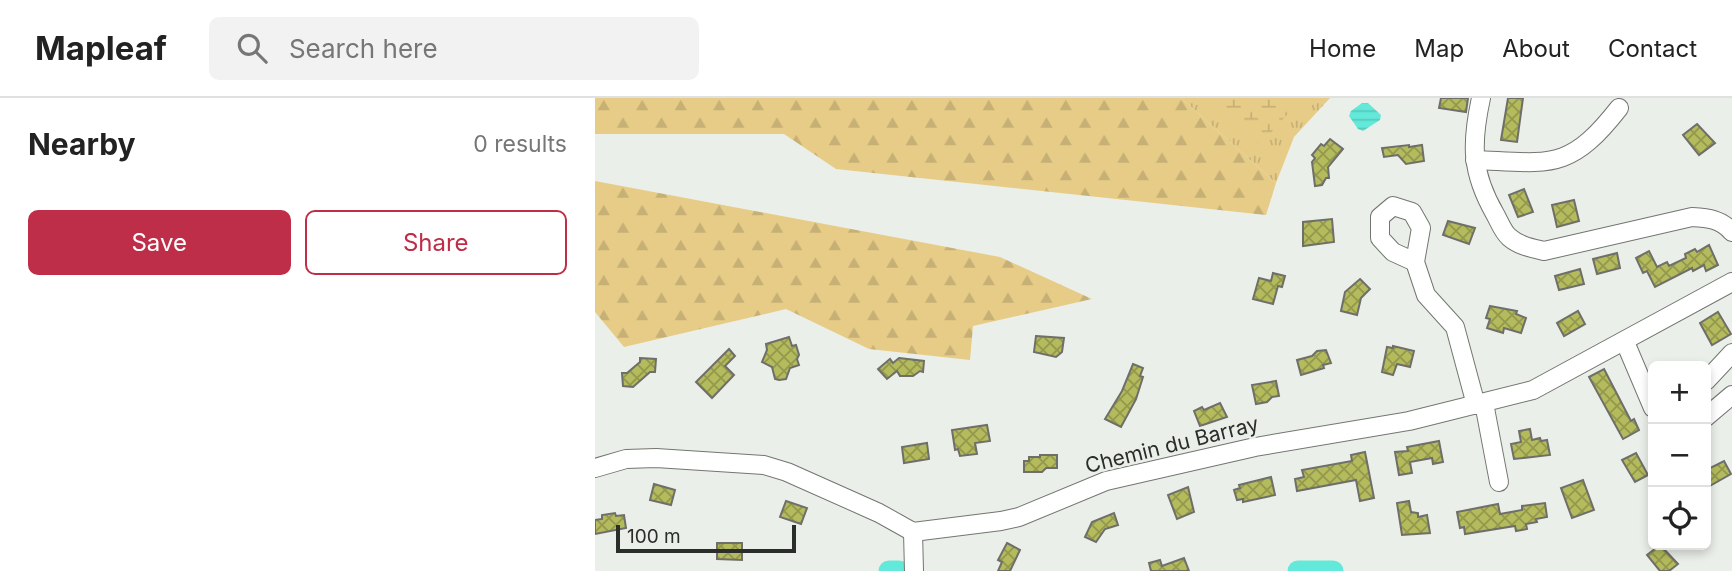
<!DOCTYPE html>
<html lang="en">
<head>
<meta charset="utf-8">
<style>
	:root { --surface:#fff; --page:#f2f2f2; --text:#222; --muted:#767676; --line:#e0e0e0; --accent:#bf2e48 }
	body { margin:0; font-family:Inter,sans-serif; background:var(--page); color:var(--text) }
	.controls { position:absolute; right:21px; bottom:21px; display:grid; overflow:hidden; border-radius:10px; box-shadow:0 4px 10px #0003 }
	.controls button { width:63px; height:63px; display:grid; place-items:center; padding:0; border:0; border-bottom:2px solid var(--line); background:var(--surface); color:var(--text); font:35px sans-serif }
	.scale { position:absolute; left:21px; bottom:18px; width:180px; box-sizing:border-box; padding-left:7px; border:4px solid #2b2d2a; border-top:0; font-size:19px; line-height:24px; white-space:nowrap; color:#2b2d2a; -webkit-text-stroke:5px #ebefe9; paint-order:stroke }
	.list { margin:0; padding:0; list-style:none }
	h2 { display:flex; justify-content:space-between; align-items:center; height:91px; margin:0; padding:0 28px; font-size:30px }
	h2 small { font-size:23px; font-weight:400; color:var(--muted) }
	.actions { display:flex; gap:14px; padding:21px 28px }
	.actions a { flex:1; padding:16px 0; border:2px solid var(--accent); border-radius:10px; text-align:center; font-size:24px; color:var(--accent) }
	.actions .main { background:var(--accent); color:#fff }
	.icon { flex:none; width:38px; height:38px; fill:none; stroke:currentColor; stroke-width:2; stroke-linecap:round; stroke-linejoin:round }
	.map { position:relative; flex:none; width:1137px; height:473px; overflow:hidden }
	header { display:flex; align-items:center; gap:42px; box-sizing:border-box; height:98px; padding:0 35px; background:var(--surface); border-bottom:2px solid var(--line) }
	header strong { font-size:33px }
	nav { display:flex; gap:38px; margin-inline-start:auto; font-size:24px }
	.search { width:490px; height:63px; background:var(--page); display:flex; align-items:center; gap:18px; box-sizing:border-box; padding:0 24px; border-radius:10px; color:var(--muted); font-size:26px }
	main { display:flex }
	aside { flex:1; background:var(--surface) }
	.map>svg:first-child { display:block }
	.grass { fill:url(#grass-tufts) }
	.forest { fill:url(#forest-firs) }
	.wetland { fill:url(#wetland-marsh) }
	.water { fill:url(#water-rules) }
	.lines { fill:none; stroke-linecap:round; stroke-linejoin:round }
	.river { stroke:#63e9da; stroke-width:21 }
	.building { fill:url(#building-cross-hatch); stroke:#6f6f69; stroke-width:2 }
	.minor-casing { stroke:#727670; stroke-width:20 }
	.minor { stroke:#fff; stroke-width:18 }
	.labels { text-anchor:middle; stroke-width:5; stroke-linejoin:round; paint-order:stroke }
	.street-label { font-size:21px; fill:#2b2d2a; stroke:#ebefe9 }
</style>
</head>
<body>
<header>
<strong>Mapleaf</strong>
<div class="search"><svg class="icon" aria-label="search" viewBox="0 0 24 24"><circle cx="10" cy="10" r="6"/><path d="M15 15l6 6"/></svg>Search here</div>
<nav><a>Home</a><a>Map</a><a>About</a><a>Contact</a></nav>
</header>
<main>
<aside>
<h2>Nearby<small>0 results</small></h2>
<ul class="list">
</ul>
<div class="actions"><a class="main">Save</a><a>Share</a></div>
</aside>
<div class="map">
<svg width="1137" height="473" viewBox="0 0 1137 473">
	<defs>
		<pattern id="grass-tufts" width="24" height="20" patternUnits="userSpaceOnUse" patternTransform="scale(1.75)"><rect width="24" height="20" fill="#e7cc87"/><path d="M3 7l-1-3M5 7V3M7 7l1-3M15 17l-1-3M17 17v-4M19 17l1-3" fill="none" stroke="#c6b075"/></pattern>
		<pattern id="forest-firs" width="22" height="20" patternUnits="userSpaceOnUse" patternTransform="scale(1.75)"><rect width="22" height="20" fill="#e7cc87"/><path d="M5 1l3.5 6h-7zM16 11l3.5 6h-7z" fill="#c6b075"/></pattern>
		<pattern id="wetland-marsh" width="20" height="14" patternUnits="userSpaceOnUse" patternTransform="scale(1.75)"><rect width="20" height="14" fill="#e7cc87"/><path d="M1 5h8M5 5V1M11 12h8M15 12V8" fill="none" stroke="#c6b075"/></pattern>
		<pattern id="water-rules" width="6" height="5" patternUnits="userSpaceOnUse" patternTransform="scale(1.75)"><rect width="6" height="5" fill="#63e9da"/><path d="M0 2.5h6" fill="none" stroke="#56c8bb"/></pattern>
		<pattern id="building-cross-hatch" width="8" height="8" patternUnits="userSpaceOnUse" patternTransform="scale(1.75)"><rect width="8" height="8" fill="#b4bb5c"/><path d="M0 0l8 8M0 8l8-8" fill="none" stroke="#93984c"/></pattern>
	</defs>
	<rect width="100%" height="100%" fill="#ebefe9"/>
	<polygon class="grass" points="586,0 735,0 699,39 681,85"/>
	<g class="forest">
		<polygon points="0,0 586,0 681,85 671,117 241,71 189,36 0,36"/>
		<polygon points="0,83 405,159 497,201 378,228 375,262 274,251 191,211 29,249 0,214"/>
	</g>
	<polygon class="wetland" points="619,0 707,0 665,47"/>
	<polygon class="water" points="767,5 773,5 786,17 785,22 768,33 763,31 754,18 756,13"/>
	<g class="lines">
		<g class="river">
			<polyline points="294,473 304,473"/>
			<polyline points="703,473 738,473"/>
		</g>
	</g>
	<g class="building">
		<polygon points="846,0 873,0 871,14 844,10"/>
		<polygon points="913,0 928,0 922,44 906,42"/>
		<polygon points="1102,26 1120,45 1104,57 1088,37"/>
		<polygon points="735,41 748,51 733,69 734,80 731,80 727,87 720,88 717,64 720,60 717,57 726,46 729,48"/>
		<polygon points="814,47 814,49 827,47 829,63 811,66 803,57 789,59 787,50"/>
		<polygon points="929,91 938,114 923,119 914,97"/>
		<polygon points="979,102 984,123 962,129 957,107"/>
		<polygon points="737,121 739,144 708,148 708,124"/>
		<polygon points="853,123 880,130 874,146 848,137"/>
		<polygon points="1114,147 1123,167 1111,173 1109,167 1098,173 1097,170 1060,189 1052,173 1048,175 1041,160 1054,153 1062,169 1072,164 1074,168 1091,160 1090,156 1100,151 1102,154"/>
		<polygon points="1022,155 1025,170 1002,176 998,161"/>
		<polygon points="985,171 989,186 964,192 960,178"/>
		<polygon points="678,175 690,178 687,189 683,188 678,206 658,201 664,180 676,183"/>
		<polygon points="765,181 775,191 766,200 762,217 746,213 750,194"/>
		<polygon points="895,208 922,213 921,216 931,220 926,235 909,230 908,235 892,230 895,221 891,220"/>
		<polygon points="983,213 990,226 969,238 962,225"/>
		<polygon points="1123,214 1136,236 1117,247 1105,225"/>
		<polygon points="441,238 469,240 467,254 461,259 439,254"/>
		<polygon points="194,239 197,248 201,247 204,257 202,261 204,267 195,270 191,281 184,282 180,281 177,269 167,264 172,252 171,246"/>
		<polygon points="798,248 819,253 815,269 802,266 798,277 787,274 792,249 798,250"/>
		<polygon points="134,251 140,258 130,268 139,277 117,300 101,284"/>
		<polygon points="731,252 736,265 728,267 729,270 706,277 702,262 717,258 722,253"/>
		<polygon points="45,260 61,261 60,274 55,274 38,289 28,288 27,275 32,275 45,264"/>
		<polygon points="304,260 329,263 328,274 325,273 318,278 305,278 302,273 292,281 283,271 295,261 298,265"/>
		<polygon points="538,266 548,270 545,278 548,279 541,301 526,329 510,321 527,293"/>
		<polygon points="1009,271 1036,323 1039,321 1044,332 1028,341 994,279"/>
		<polygon points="681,283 684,298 677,299 672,304 661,306 657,287"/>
		<polygon points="625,305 632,319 605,328 599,313 607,309 609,312"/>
		<polygon points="392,327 395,343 380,345 382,356 365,358 363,351 360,352 357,332"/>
		<polygon points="935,331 937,342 945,340 946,343 952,342 955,357 919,361 916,346 926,344 924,333"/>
		<polygon points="844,343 848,364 838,366 837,360 815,364 817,375 804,377 800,354 813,353 812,349"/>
		<polygon points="332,345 334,361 309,365 307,349"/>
		<polygon points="770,354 779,400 765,403 761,382 702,393 700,381 709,379 707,372 757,363 756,357"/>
		<polygon points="1041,355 1053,377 1040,384 1027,362"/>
		<polygon points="445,357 462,357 462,370 451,370 447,374 429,374 429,363 434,363 434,359 445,359"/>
		<polygon points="1129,363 1136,376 1111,390 1111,372"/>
		<polygon points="676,379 680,397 648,404 648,401 642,402 639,392 645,390 644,387"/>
		<polygon points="988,382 999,412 977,420 966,390"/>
		<polygon points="59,386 80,392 76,407 55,402"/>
		<polygon points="593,389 599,414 582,421 573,397"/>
		<polygon points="191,403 212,410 206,426 185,419"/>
		<polygon points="814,403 816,414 823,415 823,419 832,417 835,435 807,437 802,405"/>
		<polygon points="950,405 952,419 941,421 942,424 931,426 932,431 921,433 920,428 870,436 869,429 865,430 862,414 903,406 905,416 927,412 927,408"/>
		<polygon points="20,415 21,418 29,417 31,430 0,436 0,422 7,421 7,417"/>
		<polygon points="519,415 523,427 510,431 501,444 490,439 497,424"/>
		<polygon points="122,445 147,445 147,462 122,461"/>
		<polygon points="412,445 425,452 415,473 403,473 407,464 403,462"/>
		<polygon points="1065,447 1083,466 1074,473 1065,473 1052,457"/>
		<polygon points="589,460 594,473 556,473 554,465 565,462 567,468"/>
	</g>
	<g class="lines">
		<g class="minor-casing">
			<g id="minor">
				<path d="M 886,0 C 876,46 876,74 900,116 C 904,123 908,134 914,139 C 924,148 937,150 949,153 L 1097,119 C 1113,120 1126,121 1137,134"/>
				<path d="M 880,62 C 955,65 974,74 1024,10"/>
				<polyline points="820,164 798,154 785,140 785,119 798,108 817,114 826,130 820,164 831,197 860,229 881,307"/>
				<polyline points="1030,244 1058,310"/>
				<polyline points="1111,283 1137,255"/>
				<polyline points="889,305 904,384"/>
				<polyline points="1111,319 1137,297"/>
				<polyline points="0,370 31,361 61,360 169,367 192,374 284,415 318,434 406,423 424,419 511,383 660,349 814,323 938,292 1137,184"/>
				<polyline points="318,434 319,473"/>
			</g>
		</g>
		<use href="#minor" class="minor"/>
	</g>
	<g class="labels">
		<g class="street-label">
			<text transform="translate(577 347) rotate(-14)" y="7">Chemin du Barray</text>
		</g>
	</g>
</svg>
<div class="controls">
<button>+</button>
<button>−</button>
<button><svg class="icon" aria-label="locate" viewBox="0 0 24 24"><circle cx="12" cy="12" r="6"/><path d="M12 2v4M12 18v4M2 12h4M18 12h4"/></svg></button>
</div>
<div class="scale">100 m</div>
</div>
</main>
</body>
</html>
